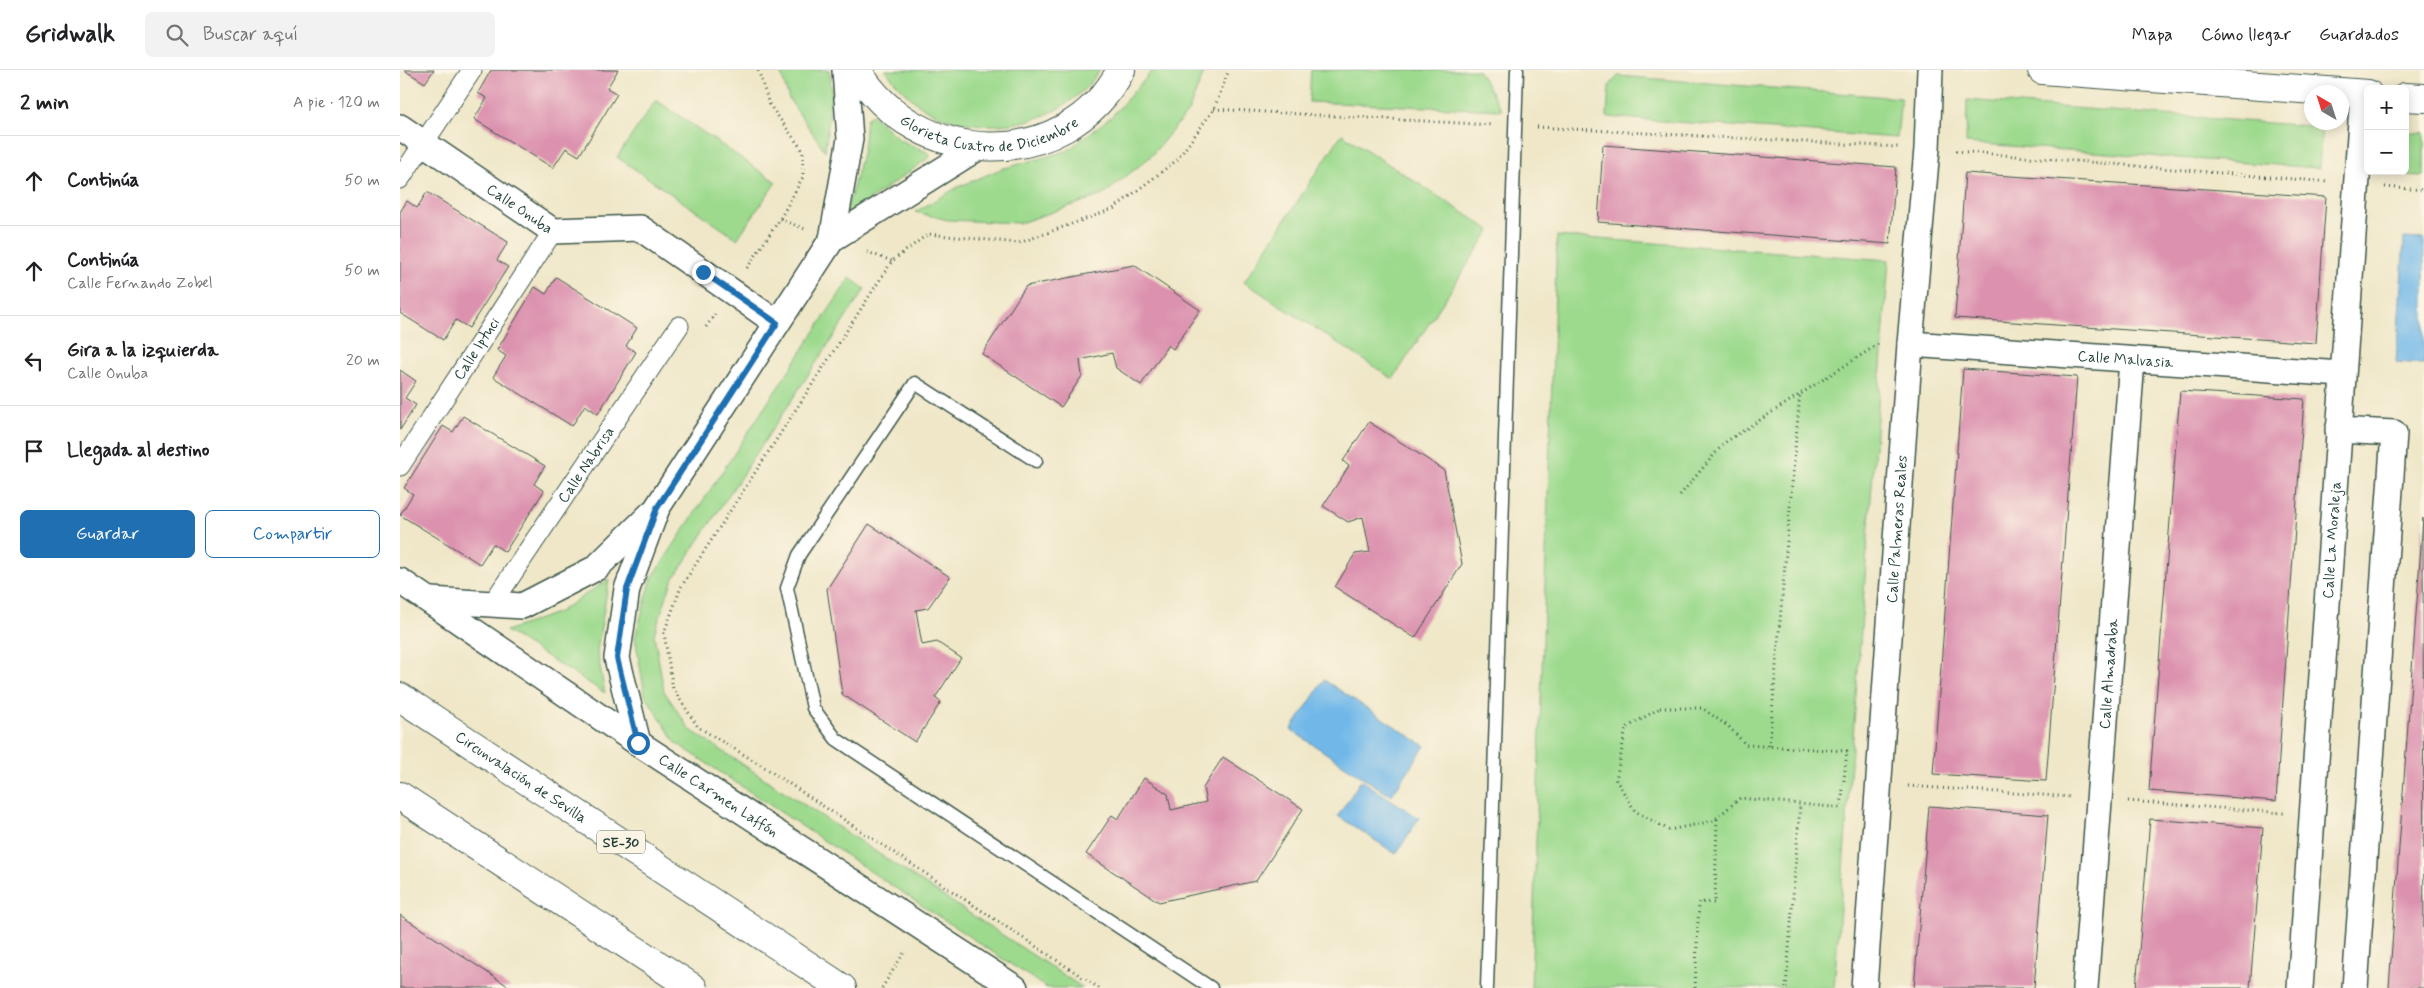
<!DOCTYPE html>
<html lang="es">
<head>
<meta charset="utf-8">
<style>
	:root { --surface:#fff; --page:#f2f2f2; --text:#202124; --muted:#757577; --line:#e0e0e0; --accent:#1f6fb2 }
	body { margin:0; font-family:Mynerve,sans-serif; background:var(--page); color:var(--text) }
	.controls { position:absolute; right:15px; top:15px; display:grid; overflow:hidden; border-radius:8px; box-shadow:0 2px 12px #0003 }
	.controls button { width:45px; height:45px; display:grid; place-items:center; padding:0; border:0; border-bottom:1px solid var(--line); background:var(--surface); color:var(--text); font:25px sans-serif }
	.compass { position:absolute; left:1904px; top:15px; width:45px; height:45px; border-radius:50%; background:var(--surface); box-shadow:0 2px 12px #0003; rotate:321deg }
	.stop { position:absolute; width:15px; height:15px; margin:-11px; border:4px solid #1f6fb2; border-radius:50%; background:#fff }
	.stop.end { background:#1f6fb2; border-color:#fff; box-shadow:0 1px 5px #0008 }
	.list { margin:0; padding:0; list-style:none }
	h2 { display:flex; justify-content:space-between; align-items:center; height:65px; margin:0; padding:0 20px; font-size:21px }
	h2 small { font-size:16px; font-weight:400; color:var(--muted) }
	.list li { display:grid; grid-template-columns:32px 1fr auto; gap:15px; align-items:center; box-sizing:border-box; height:90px; padding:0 20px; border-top:1px solid var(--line) }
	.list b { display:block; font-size:19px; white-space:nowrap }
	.list p { margin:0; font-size:16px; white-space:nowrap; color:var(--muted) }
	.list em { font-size:16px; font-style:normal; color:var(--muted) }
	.actions { display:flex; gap:10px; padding:15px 20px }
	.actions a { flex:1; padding:11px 0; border:1px solid var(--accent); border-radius:8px; text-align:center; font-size:18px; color:var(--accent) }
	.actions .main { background:var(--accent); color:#fff }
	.icon { flex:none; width:28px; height:28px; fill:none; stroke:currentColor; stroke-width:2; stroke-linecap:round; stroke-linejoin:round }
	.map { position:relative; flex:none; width:2024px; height:918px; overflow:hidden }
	header { display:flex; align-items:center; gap:30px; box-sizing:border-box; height:70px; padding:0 25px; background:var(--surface); border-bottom:1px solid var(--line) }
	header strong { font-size:24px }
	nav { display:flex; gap:28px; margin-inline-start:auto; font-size:18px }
	.search { width:350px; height:45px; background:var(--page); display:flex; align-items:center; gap:12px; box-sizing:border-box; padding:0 18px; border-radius:8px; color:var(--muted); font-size:19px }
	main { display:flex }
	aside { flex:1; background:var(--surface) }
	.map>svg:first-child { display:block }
	.green { fill:#9dda8e; stroke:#5e8c61 }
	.water { fill:#71b8e9; stroke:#487a8e }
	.building { fill:#dc92af }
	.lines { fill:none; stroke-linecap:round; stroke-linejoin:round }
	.service-casing { stroke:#3e564a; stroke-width:15 }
	.pedestrian-casing { stroke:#3e564a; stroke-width:21 }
	.minor-casing { stroke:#3e564a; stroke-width:28 }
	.tertiary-casing { stroke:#3e564a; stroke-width:30 }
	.motorway-casing { stroke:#3e564a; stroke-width:30 }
	.path { stroke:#3e564a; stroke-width:3; stroke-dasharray:1 4; stroke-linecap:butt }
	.service { stroke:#fff; stroke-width:12 }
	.pedestrian { stroke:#fff; stroke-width:19 }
	.minor { stroke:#fff; stroke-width:25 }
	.tertiary { stroke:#fff; stroke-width:28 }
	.motorway { stroke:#fff; stroke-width:28 }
	.route { stroke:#1f6fb2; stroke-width:6 }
	.labels { text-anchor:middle; stroke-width:5; stroke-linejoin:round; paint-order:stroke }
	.shield { fill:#fcf5e5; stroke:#617469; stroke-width:1 }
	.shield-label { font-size:14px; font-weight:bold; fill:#1f3d34 }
	.street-label { font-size:15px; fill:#1f3d34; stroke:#fcf5e5 }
</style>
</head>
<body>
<header>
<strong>Gridwalk</strong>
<div class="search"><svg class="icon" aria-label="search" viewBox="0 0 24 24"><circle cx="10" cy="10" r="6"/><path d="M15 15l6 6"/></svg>Buscar aquí</div>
<nav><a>Mapa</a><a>Cómo llegar</a><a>Guardados</a></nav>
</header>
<main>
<aside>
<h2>2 min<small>A pie · 120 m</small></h2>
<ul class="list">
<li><svg class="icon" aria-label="ahead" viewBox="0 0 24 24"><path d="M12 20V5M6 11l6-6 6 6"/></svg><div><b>Continúa</b></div><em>50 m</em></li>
<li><svg class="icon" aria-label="ahead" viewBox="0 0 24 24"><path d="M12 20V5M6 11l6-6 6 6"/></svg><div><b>Continúa</b><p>Calle Fernando Zobel</p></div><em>50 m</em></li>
<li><svg class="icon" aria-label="left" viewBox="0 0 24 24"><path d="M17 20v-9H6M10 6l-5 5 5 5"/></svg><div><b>Gira a la izquierda</b><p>Calle Onuba</p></div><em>20 m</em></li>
<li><svg class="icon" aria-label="arrive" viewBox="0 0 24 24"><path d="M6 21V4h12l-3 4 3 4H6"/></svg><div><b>Llegada al destino</b></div></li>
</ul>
<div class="actions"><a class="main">Guardar</a><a>Compartir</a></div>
</aside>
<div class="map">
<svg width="2024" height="918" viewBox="0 0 2024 918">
	<rect width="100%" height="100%" fill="#fcf5e5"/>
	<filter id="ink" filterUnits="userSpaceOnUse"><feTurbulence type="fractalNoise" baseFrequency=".02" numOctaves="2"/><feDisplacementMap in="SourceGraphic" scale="10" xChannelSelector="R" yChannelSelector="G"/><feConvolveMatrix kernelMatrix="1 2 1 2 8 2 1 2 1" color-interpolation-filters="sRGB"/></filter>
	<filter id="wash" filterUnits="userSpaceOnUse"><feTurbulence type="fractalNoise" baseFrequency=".0096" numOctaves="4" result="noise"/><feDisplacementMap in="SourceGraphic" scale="20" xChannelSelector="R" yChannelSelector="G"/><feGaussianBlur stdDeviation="1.12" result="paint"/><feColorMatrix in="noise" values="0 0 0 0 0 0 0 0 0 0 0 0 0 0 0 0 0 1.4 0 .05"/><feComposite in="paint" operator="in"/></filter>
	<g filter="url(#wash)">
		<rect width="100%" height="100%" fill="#efe7c8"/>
		<g class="green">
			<polygon points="380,0 429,0 432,22 425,81 389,29"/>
			<path d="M 485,0 L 700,0 C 666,52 597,67 540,46 C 517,38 500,18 485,0 Z"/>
			<polygon points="753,0 805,0 788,42 750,87 703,125 620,153 548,150 515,142 558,117 601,99 667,81 712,46"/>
			<polygon points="911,0 1078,0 1102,40 909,32"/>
			<polygon points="1218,6 1501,28 1497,68 1207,47 1209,16"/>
			<polygon points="256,30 376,112 337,169 217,87"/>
			<polygon points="1567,30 1922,57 1919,98 1566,73"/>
			<polygon points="472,45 500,70 529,83 530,87 468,131 444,152 463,80 466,49"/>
			<polygon points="2005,62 2024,63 2024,106 1998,105 1998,101 2005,101"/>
			<polygon points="942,64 1090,160 993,309 844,212"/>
			<polygon points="1157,166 1489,190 1434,918 1131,918"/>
			<polygon points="450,208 465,219 272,511 254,564 264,621 289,659 683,918 647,918 276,673 245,625 235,567 252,508"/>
			<polygon points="209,509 197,581 205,623 106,561 159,542"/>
		</g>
		<g class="water">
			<polygon points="2004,168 2024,169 2024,294 1996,292"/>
			<polygon points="924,610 1025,676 991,726 891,660"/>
			<polygon points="961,710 1019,748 996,784 938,746"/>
		</g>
		<g id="blocks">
			<g class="building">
				<polygon points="4,0 34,0 25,13"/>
				<polygon points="91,0 218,0 207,18 217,24 179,86 166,78 153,98 74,49 87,28 78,23"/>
				<polygon points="1203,75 1496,97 1490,174 1198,152"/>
				<polygon points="1565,103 1926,127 1916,273 1555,248"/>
				<polygon points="27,122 108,172 97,190 108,197 69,258 56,250 43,270 0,243 0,142 7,131 17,138"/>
				<polygon points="734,195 800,240 773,279 768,275 741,315 716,298 712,283 680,290 682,306 661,337 582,284 626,216"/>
				<polygon points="156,207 237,258 226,276 236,282 198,344 185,335 172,356 93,307 106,286 97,280 135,217 146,224"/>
				<polygon points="1563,299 1677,307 1646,711 1533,704"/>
				<polygon points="0,300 16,311 5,328 16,335 0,360"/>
				<polygon points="1780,321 1904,329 1876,731 1749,721"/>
				<polygon points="63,346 145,396 134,414 144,421 105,482 93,474 80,494 0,445 13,424 4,418 43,356 53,362"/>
				<polygon points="969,352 1044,400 1062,494 1015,568 935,517 955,484 970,482 963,447 948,452 923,436 949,396 943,391"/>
				<polygon points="2023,448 2024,918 1989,918 1996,819"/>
				<polygon points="469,454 550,507 528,538 516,540 522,575 537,572 561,588 535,628 541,632 515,672 442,624 427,519"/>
				<polygon points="823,687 903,739 856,811 759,832 686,784 712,745 718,749 744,708 768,724 771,740 806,732 803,718"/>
				<polygon points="1529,736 1648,745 1634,918 1514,918"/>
				<polygon points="1750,749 1863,758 1850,918 1736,918"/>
				<polygon points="0,845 111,918 0,918"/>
			</g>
		</g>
	</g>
	<g filter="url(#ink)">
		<use href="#blocks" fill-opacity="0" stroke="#3e564a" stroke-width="1"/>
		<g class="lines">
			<g class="service-casing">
				<g id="service">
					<polyline points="636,391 515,313 399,485 387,518 413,638 436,669 811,918"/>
					<polyline points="1087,918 1117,0"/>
				</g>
			</g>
			<g class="pedestrian-casing">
				<g id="pedestrian">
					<polyline points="0,109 72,0"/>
					<path id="s1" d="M 0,396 L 153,161"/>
					<path id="s2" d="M 92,534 L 279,256"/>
				</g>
			</g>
			<g class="minor-casing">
				<g id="minor">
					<path id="s3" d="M 0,57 L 153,161 L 240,158 L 377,253"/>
					<polyline points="432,169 579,77"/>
					<path id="s4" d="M 1510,274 L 1942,304"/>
					<polyline points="1938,360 1994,363 1955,918"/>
					<path id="s5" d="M 0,511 L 238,673 L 615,918"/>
					<polyline points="31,530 122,536 196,498 252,443"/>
					<polyline points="238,673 217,588 227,519 257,438 432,169 450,69 445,0"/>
					<path id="s6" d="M 1464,918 L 1510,274 L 1527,79 L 1530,0"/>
					<path id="s7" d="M 1685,918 L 1732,290"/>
					<path id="s8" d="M 1900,918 L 1963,23"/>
				</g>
			</g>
			<g class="tertiary-casing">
				<g id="tertiary">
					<path id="s9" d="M 457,0 C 516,99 665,105 721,0"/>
					<polyline points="1642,0 1968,24"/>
					<polyline points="2005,27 2024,28"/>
				</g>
			</g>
			<g class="motorway-casing">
				<g id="motorway">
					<path id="s10" d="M 0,627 L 442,918"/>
					<polyline points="0,726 293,918"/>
				</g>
			</g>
			<g class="path">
				<polyline points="814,39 1093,55"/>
				<polyline points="1137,57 1498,77"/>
				<polyline points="1556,81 1929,112"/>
				<polyline points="1985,117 2024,120"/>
				<polyline points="380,149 405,159"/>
				<polyline points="467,182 492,191"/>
				<polyline points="347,198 380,149 403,107 403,81 369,34 358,0"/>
				<polyline points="306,257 315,244"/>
				<polyline points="1280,425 1324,373 1480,273"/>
				<polygon points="1260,638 1302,638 1329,657 1346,675 1447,681 1441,738 1340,728 1313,751 1269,760 1235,741 1216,710 1226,658"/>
				<polyline points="1369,676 1400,323"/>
				<polyline points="1508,716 1672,727"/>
				<polyline points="1728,731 1884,743"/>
				<polyline points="482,918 505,881"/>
				<polyline points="699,918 361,695 298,657 273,619 264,563 281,517 492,191 528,164 619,173 713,139 777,90 814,39 829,0"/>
				<polyline points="1295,918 1299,832 1315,833 1317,747"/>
				<polyline points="1386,918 1400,735"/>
			</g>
			<use href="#service" class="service"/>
			<use href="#pedestrian" class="pedestrian"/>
			<use href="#minor" class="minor"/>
			<use href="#tertiary" class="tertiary"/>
			<use href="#motorway" class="motorway"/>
		</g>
	</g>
	<g class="lines" filter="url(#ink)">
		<polyline class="route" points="238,673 217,588 227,519 257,438 377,253 303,202"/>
	</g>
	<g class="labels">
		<rect class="shield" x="197" y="760.5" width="48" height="23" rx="4"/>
		<g class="shield-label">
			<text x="221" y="777">SE-30</text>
		</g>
		<g class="street-label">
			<text dy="5" stroke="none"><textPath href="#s9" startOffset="159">Glorieta Cuatro de Diciembre</textPath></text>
			<text dy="5" stroke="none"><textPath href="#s3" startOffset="145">Calle Onuba</textPath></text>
			<text dy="5" stroke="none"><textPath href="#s1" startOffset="140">Calle Iptuci</textPath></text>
			<text dy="5" stroke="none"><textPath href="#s4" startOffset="216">Calle Malvasia</textPath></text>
			<text dy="5" stroke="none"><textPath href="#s2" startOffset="168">Calle Nabrisa</textPath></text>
			<text dy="5" stroke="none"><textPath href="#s6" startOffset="460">Calle Palmeras Reales</textPath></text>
			<text dy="5" stroke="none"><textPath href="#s8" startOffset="449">Calle La Moraleja</textPath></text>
			<text dy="5" stroke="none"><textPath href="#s7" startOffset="315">Calle Almadraba</textPath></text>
			<text dy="5" stroke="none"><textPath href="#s10" startOffset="145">Circunvalación de Sevilla</textPath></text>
			<text dy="5" stroke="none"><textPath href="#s5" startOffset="384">Calle Carmen Laffón</textPath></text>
		</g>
	</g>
</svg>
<div class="controls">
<button>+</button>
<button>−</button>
</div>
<svg class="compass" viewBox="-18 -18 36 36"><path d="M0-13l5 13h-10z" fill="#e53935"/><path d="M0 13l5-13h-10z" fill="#757577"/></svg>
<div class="stop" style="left:238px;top:673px"></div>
<div class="stop end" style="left:303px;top:202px"></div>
</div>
</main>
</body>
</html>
